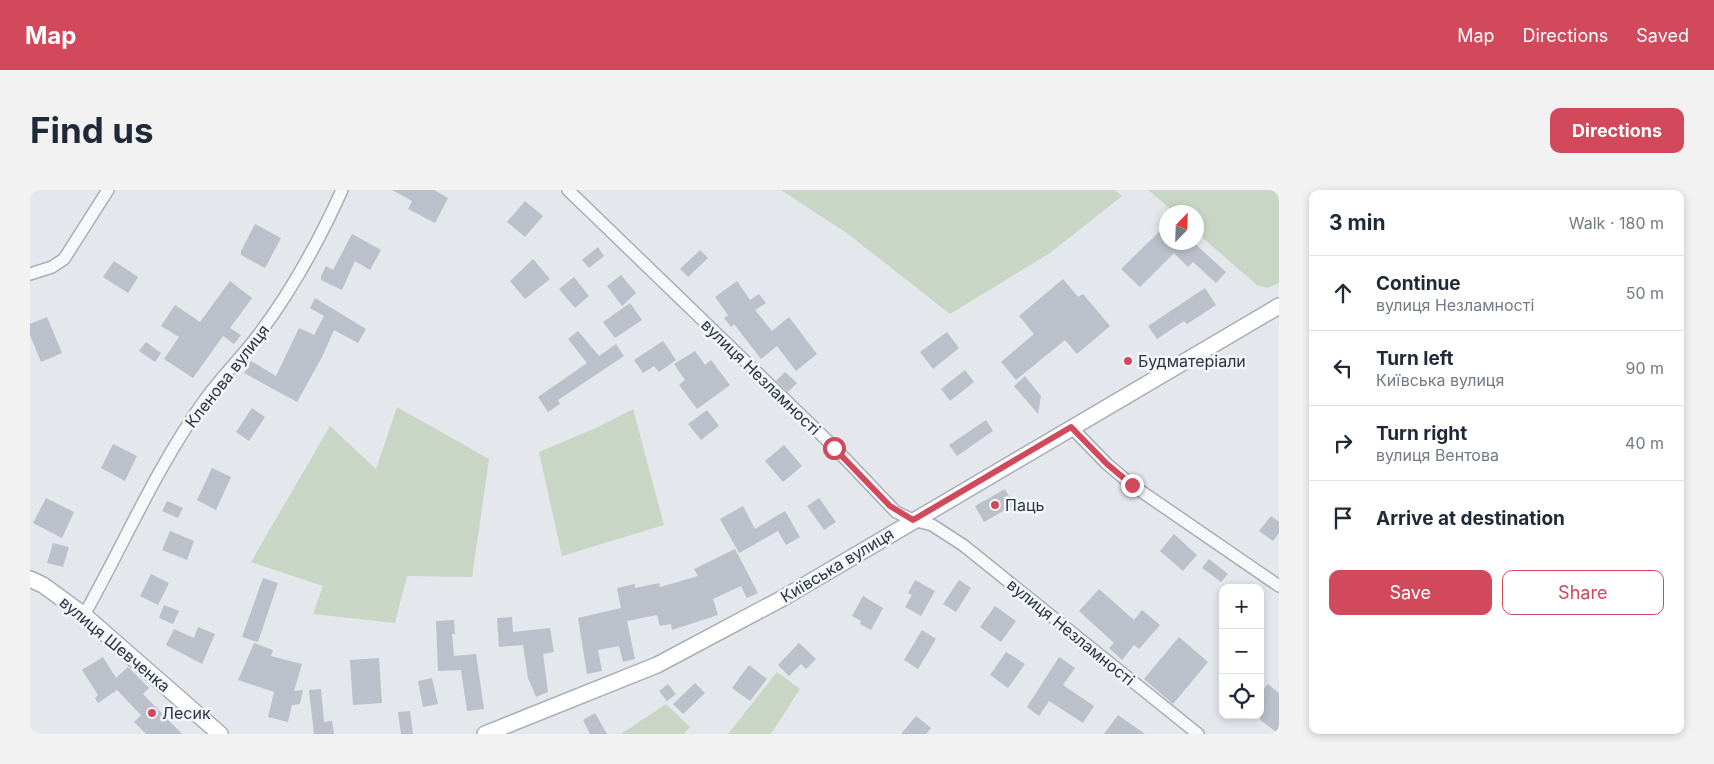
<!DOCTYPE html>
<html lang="en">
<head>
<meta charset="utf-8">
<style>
	:root { --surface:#fff; --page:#f2f2f3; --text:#1f2937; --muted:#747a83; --line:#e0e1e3; --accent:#d1495b }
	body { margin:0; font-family:Inter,sans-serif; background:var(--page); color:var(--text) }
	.controls { position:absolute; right:15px; bottom:15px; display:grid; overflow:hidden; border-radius:10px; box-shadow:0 2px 8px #0003 }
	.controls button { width:45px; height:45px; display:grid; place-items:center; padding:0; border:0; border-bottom:1px solid var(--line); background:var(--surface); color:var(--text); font:25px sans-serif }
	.compass { position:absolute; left:1129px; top:15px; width:45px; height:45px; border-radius:50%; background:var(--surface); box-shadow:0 2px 8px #0003; rotate:23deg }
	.stop { position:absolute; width:15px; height:15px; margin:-11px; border:4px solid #d1495b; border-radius:50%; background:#fff }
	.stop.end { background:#d1495b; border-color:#fff; box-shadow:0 1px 5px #0008 }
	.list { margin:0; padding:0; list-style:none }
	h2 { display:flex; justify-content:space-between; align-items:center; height:65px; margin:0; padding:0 20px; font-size:21px }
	h2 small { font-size:16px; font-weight:400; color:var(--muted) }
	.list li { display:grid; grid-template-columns:32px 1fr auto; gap:15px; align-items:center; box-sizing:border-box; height:75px; padding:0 20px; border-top:1px solid var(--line) }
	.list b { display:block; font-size:19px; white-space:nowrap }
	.list p { margin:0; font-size:16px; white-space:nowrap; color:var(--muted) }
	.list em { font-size:16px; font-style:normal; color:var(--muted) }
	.actions { display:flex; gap:10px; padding:15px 20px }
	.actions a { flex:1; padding:11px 0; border:1px solid var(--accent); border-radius:10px; text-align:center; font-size:18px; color:var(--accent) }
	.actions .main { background:var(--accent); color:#fff }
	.icon { flex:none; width:28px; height:28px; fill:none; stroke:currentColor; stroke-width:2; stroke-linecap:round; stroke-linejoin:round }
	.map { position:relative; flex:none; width:1249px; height:544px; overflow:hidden; border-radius:10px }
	header { display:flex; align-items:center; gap:30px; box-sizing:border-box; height:70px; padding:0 25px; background:var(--accent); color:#fff }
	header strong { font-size:24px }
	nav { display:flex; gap:28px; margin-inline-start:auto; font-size:18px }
	.intro { display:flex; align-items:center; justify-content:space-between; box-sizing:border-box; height:120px; padding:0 30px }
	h1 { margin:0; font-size:35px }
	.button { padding:12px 22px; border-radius:10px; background:var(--accent); color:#fff; font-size:18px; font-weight:700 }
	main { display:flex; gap:30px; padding:0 30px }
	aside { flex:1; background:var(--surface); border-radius:10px; box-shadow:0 2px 8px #0003 }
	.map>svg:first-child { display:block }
	.green { fill:#c9d6c5 }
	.building { fill:#bbc0ca }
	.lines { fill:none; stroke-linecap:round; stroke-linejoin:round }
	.minor-casing { stroke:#a9aeb7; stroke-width:14 }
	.secondary-casing { stroke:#a9aeb7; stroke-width:18 }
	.minor { stroke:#f7f8fa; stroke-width:11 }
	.secondary { stroke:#fff; stroke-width:15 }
	.route { stroke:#d1495b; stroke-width:6 }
	.poi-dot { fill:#d1495b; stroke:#f4f6f9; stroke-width:2 }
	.labels { text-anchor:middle; stroke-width:5; stroke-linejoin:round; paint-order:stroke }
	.poi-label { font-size:16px; fill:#2b3445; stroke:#f4f6f9; text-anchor:start }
	.street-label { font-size:16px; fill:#2b3445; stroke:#f4f6f9 }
</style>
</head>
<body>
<header>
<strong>Map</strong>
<nav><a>Map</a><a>Directions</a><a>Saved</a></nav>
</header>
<div class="intro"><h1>Find us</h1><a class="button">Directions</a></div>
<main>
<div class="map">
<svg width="1249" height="544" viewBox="0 0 1249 544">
	<rect width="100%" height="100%" fill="#e4e7ec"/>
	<g class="green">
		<polygon points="751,0 1085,0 1092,6 1020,63 920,124 818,44"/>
		<polygon points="1118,0 1249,0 1249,93 1237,98 1227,95 1167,43 1166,22 1144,22"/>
		<polygon points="367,217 459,269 442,387 377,386 365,433 283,424 293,396 221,372 300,236 346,279"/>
		<polygon points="603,219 634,335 532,366 509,262 568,237"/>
		<polygon points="747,482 770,499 741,544 698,544"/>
		<polygon points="636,514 660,537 654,544 591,544"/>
	</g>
	<g class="building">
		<polygon points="362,0 404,0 418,8 405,33 378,19 382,11"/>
		<polygon points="495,11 513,26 495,47 477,32"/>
		<polygon points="225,34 251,48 235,78 211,65 211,61"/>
		<polygon points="1136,35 1136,52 1163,52 1196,82 1186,93 1163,72 1158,77 1144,63 1110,97 1091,79"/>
		<polygon points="322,44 351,60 340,80 325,71 312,100 291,90 291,86 296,76 303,80"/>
		<polygon points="568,57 574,66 559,78 552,70"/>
		<polygon points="670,60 678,68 658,87 650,79"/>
		<polygon points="503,69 520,89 495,109 480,91"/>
		<polygon points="84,71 108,87 98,103 73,87"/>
		<polygon points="591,85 606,103 592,116 577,96"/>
		<polygon points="544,87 559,106 545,118 529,99"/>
		<polygon points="1033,89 1048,107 1053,104 1080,136 1047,164 1035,150 986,190 971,172 1004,144 989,126"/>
		<polygon points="200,91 222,108 200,138 211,145 204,154 193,146 163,188 134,169 149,147 131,136 145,115 170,132"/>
		<polygon points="707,91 720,110 729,104 736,113 725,120 742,141 759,127 787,164 766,181 747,156 731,169 704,134 701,137 694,128 698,125 685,107"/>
		<polygon points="1175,98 1186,115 1157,134 1154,131 1127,149 1118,136"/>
		<polygon points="285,108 336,139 328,153 304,140 292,167 267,212 214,183 221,171 246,186 269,138 284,145 294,126 280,118"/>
		<polygon points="600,113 612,130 585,148 573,132"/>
		<polygon points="17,127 32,163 11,172 0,145 0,134"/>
		<polygon points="548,141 569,166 586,154 594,166 528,210 530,214 518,222 508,207 557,173 538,149"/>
		<polygon points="917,142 929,158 903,179 890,162"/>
		<polygon points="633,151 646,170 629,182 624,176 613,183 604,170"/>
		<polygon points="116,152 131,163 125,172 109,161"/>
		<polygon points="665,161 675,175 681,170 700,195 667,219 649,195 655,190 644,174"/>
		<polygon points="935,180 944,192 920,211 911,199"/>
		<polygon points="755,182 767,193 758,202 746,191"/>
		<polygon points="995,186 1011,206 1008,224 984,196"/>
		<polygon points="222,218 235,227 219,251 206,242"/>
		<polygon points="677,220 689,236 671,250 658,234"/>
		<polygon points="956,230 963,241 927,266 919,255"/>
		<polygon points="83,254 107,266 95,291 71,278"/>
		<polygon points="754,255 772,276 753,292 735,271"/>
		<polygon points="182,278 201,287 186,320 167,310"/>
		<polygon points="975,299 984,315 954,332 945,316"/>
		<polygon points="16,308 44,322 32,348 3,333"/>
		<polygon points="789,308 806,332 794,340 777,316"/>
		<polygon points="137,311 153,318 148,328 132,321"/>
		<polygon points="713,316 725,339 755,321 770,347 756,355 748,341 709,363 690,329"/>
		<polygon points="1241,326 1249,332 1249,343 1243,351 1229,341"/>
		<polygon points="140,341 164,351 157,370 132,360"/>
		<polygon points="1144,344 1167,365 1153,381 1130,361"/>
		<polygon points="23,353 39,357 33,377 17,373"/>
		<polygon points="705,359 728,403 717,408 711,396 683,409 688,425 642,440 641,434 630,436 627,425 597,431 605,469 593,472 589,456 568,460 572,481 557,484 548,428 591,418 587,398 605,394 605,398 629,393 630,397 668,386 664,379"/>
		<polygon points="1179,369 1198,384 1191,392 1172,378"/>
		<polygon points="121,384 139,393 128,415 110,406"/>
		<polygon points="233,388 248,393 228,452 212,447"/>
		<polygon points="885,390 905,401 891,426 875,417 882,405 878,403"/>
		<polygon points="929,390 941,398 926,422 913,414"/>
		<polygon points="1069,399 1104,430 1112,420 1130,435 1109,459 1104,455 1092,470 1079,458 1084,453 1049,421"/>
		<polygon points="833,406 853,418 841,440 830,434 831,431 822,426"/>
		<polygon points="134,415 149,421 143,434 129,428"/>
		<polygon points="965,416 986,431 971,452 950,437"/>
		<polygon points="482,427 483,442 520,438 524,462 513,464 518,502 506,507 498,488 493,455 469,457 467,428"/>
		<polygon points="424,430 425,444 422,444 424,466 446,464 454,519 437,521 431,480 408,481 406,431"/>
		<polygon points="168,437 185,444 172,474 136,455 144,439 164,448"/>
		<polygon points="892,440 906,449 888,479 874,470"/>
		<polygon points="1149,447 1178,472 1143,514 1114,489"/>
		<polygon points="224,453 243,460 241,466 272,474 264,501 273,500 270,514 262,515 258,532 238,527 244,502 208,490"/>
		<polygon points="769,453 786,469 776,479 771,474 759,486 748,475"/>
		<polygon points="976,462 995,474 978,498 960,485"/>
		<polygon points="73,467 86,488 98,477 119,498 113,504 152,544 116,544 104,532 111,525 87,500 68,513 65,508 68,505 52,480"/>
		<polygon points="1029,467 1045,478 1033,495 1064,516 1053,533 1019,511 1009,526 997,517"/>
		<polygon points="349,468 352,513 323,515 320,470"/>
		<polygon points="719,475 737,489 720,511 702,498"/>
		<polygon points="402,488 408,514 393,517 388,491"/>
		<polygon points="665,493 675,503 653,524 643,514"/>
		<polygon points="638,494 646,504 637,511 629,501"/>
		<polygon points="1238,494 1249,503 1249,544 1230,530 1230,504"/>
		<polygon points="291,499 294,532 302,531 304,544 284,544 279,500"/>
		<polygon points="380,521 383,544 371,544 368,522"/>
		<polygon points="565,523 577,544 560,544 553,530"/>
		<polygon points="1088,525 1115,544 1074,544"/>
		<polygon points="886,526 901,538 896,544 871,544"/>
	</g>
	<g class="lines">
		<g class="minor-casing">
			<g id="minor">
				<polyline points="538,0 804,257 866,322 883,330 902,335 933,355 1168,544"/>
				<polyline points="0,84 22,77 34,69 78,0"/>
				<polyline points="1041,237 1077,274 1102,295 1249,396"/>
				<path d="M 54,425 C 94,354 126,278 174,211 C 191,187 212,167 229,144 C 263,99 289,51 312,0"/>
			</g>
		</g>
		<g class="secondary-casing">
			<g id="secondary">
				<polyline points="0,389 13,395 54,425 190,544"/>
				<polyline points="455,544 627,475 753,408 1249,116"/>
			</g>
		</g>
		<use href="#minor" class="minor"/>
		<use href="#secondary" class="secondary"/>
	</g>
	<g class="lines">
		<polyline class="route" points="804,258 860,316 883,330 1041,237 1077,274 1102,295"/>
	</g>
	<g class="poi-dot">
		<circle cx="1098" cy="171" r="5"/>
		<circle cx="965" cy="315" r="5"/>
		<circle cx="122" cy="523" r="5"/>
	</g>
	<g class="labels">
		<g class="poi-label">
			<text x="1108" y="177">Будматеріали</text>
			<text x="975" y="321">Паць</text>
			<text x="132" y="529">Лесик</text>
		</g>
		<g class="street-label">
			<text transform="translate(197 186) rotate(-52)" y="6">Кленова вулиця</text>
			<text transform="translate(731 187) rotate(44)" y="6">вулиця Незламності</text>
			<text transform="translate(807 375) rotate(-31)" y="6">Київська вулиця</text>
			<text transform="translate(1041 442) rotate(39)" y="6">вулиця Незламності</text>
			<text transform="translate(85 454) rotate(40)" y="6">вулиця Шевченка</text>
		</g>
	</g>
</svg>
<div class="controls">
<button>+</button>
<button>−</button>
<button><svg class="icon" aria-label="locate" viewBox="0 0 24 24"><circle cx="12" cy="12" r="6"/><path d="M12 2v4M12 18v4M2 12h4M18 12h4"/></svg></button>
</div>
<svg class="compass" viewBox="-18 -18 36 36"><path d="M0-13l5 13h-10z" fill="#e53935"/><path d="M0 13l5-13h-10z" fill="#747a83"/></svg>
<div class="stop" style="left:804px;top:258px"></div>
<div class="stop end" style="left:1102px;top:295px"></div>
</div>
<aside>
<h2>3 min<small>Walk · 180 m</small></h2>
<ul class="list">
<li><svg class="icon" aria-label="ahead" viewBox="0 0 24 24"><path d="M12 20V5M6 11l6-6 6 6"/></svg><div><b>Continue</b><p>вулиця Незламності</p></div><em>50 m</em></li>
<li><svg class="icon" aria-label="left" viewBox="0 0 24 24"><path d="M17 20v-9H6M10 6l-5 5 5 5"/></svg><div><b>Turn left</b><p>Київська вулиця</p></div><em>90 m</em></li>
<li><svg class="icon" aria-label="right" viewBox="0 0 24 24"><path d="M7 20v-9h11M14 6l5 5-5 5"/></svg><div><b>Turn right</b><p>вулиця Вентова</p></div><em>40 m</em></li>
<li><svg class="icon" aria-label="arrive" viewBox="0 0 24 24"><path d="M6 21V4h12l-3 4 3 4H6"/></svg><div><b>Arrive at destination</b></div></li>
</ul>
<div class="actions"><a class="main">Save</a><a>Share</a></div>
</aside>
</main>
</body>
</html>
